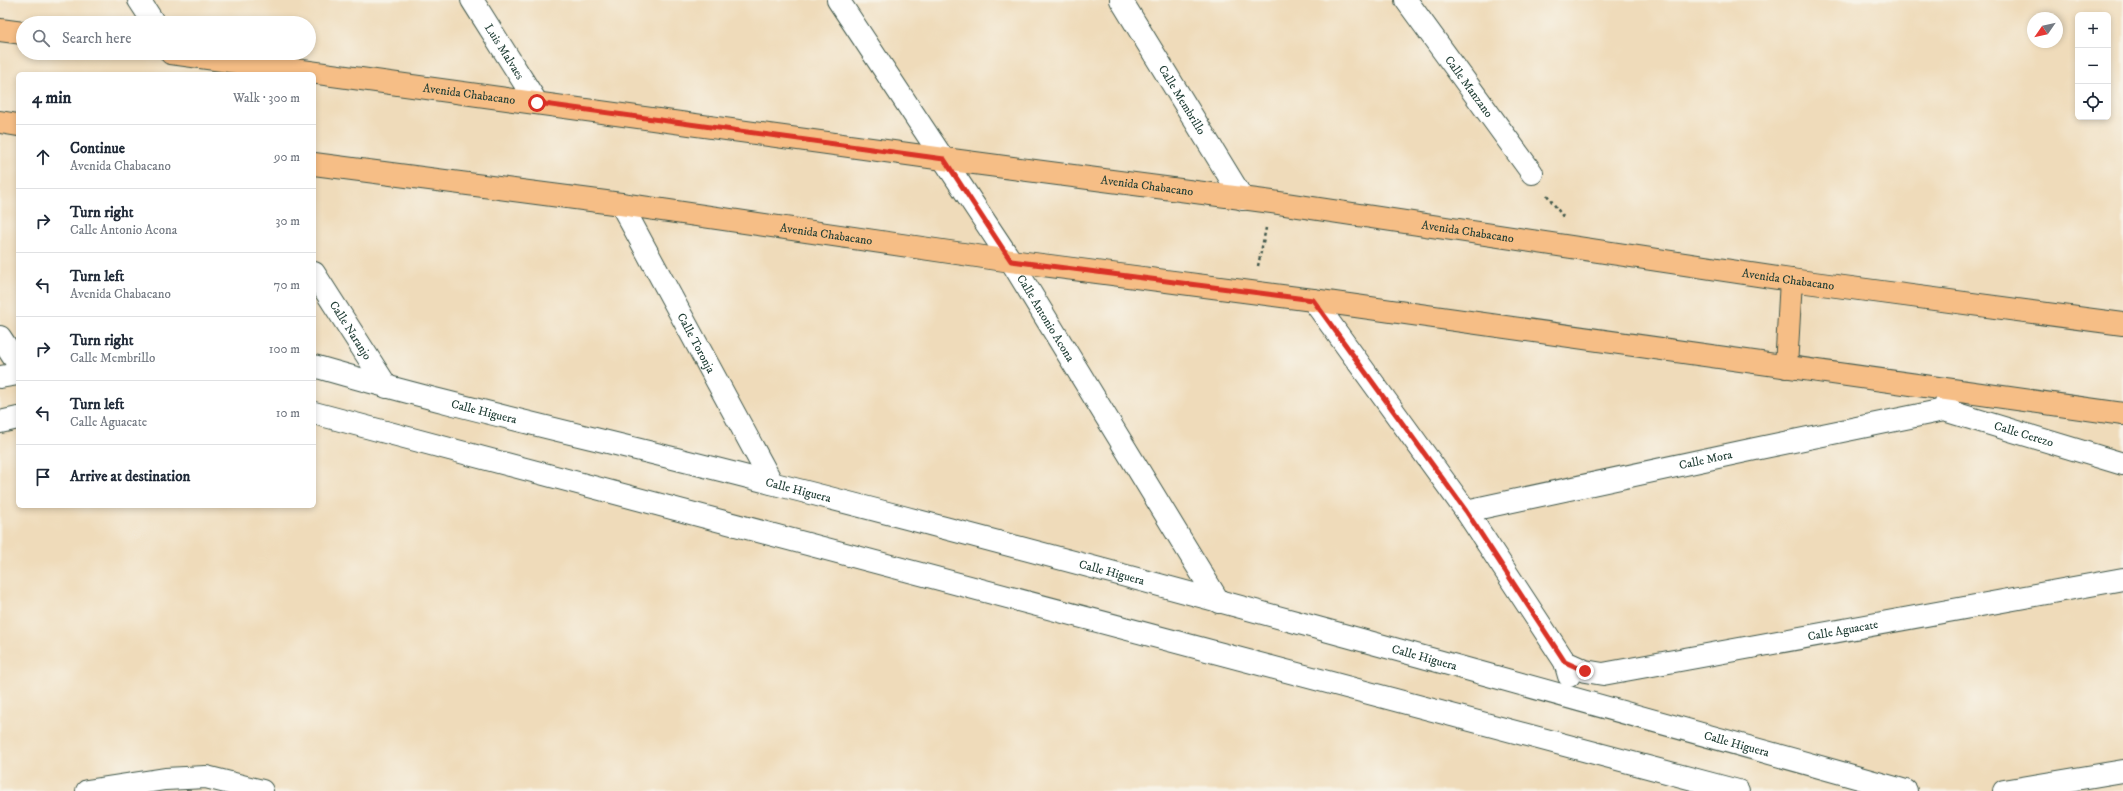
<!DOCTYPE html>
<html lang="en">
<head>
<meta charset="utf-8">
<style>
	:root { --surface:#fff; --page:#f2f2f3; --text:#1f2937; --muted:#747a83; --line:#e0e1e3 }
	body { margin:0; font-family:"IM FELL DW Pica",serif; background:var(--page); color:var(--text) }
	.controls { position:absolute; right:12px; top:12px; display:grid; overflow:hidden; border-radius:6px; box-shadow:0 2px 6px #0003 }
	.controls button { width:36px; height:36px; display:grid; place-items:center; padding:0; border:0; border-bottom:1px solid var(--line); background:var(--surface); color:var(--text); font:20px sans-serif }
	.compass { position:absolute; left:2027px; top:12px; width:36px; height:36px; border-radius:50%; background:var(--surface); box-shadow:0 2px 6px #0003; rotate:236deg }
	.stop { position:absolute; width:12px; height:12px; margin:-9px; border:3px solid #d93025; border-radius:50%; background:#fff }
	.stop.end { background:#d93025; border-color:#fff; box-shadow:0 1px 4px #0008 }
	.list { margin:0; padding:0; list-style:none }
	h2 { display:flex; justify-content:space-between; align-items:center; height:52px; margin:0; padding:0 16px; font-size:17px }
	h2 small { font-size:13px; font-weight:400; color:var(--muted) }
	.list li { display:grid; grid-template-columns:26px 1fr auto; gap:12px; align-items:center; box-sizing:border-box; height:64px; padding:0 16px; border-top:1px solid var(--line) }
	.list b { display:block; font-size:15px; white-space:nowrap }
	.list p { margin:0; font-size:13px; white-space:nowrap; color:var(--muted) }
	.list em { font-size:13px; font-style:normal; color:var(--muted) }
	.icon { flex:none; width:22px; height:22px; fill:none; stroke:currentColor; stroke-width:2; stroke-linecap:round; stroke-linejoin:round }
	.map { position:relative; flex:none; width:2123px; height:791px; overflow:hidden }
	.search { position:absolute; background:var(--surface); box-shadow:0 2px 6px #0003; left:16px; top:16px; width:300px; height:44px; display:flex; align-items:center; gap:10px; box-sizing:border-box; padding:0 14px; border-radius:22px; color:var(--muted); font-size:15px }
	.panel { position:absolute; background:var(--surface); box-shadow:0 2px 6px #0003; left:16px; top:72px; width:300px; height:436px; border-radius:6px }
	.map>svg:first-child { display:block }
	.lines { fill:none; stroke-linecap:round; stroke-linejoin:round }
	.minor-casing { stroke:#3e5548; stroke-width:24 }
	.major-casing { stroke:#3e5548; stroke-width:24 }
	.path { stroke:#3e5548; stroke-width:2.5; stroke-dasharray:3 3; stroke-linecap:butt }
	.minor { stroke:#fff; stroke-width:22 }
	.major { stroke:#f6be86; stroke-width:22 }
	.route { stroke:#d93025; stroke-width:5 }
	.labels { text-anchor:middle; stroke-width:3.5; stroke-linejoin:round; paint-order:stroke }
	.street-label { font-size:12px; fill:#1f3d34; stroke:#f7f3e8 }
</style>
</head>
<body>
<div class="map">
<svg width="2123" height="791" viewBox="0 0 2123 791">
	<rect width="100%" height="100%" fill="#f7f3e8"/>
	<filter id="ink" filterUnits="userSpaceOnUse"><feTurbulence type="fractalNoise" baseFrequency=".025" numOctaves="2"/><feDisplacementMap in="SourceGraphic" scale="8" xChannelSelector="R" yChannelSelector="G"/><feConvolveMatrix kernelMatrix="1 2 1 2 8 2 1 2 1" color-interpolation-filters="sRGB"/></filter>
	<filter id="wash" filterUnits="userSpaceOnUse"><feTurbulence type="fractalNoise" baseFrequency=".012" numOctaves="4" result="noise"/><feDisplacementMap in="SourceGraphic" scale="16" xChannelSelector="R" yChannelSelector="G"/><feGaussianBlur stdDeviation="0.9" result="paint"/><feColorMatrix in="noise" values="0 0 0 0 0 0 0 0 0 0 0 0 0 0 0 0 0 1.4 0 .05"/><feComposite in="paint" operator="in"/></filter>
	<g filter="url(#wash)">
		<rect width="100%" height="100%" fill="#efdbba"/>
	</g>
	<g filter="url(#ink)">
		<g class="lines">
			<g class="minor-casing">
				<g id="minor">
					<polyline points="139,0 154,23"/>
					<path id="s1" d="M 472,0 L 537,103"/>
					<path id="s2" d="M 838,0 L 1011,261 L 1219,602"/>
					<path id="s3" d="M 1121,0 L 1243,199"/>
					<path id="s4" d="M 1406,0 L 1532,173"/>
					<path id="s5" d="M 621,204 L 772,483"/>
					<path id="s6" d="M 314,273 L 387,387"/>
					<polyline points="1313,300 1466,511 1565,662 1569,676"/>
					<polyline points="0,337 18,364"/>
					<path id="s7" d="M 314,366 C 465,410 619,443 771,483 C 1151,580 1529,686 1906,791"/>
					<polyline points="0,377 18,374"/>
					<path id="s8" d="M 1948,397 L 1944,410 L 2123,464"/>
					<polyline points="314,413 1738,791"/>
					<polyline points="0,422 18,418"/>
					<path id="s9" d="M 1466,511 L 1755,449 L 1944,410"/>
					<path id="s10" d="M 1565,662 L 1585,671 L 1603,674 L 2123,579"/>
					<polyline points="87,791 165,779 206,777 262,791"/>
					<polyline points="2004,791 2123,771"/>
				</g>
			</g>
			<g class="major-casing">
				<g id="major">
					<polyline points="0,30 23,33"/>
					<path id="s11" d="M 171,53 L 944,159 L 1272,202 L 1791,280 L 2123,324"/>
					<polyline points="0,122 18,125"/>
					<path id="s12" d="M 314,164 L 621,204 L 1011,261 L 1313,300 L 2123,414"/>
					<polyline points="1786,367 1791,280"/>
				</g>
			</g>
			<g class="path">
				<polyline points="1547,195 1564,218"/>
				<polyline points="1258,266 1266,228"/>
			</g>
			<use href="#minor" class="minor"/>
			<use href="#major" class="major"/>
		</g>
	</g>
	<g class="lines" filter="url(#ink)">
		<polyline class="route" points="537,103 944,159 1011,261 1313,300 1466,511 1565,662 1585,671"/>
	</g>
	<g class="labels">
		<g class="street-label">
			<text dy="4" stroke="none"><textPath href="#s1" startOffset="61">Luis Malvaes</textPath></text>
			<text dy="4" stroke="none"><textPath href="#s4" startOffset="107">Calle Manzano</textPath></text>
			<text dy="4" stroke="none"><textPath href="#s11" startOffset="301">Avenida Chabacano</textPath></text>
			<text dy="4" stroke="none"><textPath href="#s3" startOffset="117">Calle Membrillo</textPath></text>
			<text dy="4" stroke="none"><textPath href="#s11" startOffset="985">Avenida Chabacano</textPath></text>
			<text dy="4" stroke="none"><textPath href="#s11" startOffset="1309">Avenida Chabacano</textPath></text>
			<text dy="4" stroke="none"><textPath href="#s12" startOffset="517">Avenida Chabacano</textPath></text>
			<text dy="4" stroke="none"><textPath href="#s11" startOffset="1633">Avenida Chabacano</textPath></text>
			<text dy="4" stroke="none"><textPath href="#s2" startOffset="380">Calle Antonio Acona</textPath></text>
			<text dy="4" stroke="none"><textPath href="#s6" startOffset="68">Calle Naranjo</textPath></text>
			<text dy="4" stroke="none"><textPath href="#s5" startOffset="158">Calle Toronja</textPath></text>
			<text dy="4" stroke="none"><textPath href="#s7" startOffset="176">Calle Higuera</textPath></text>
			<text dy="4" stroke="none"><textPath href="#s8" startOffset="97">Calle Cerezo</textPath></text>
			<text dy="4" stroke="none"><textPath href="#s9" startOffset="245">Calle Mora</textPath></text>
			<text dy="4" stroke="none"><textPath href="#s7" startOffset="500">Calle Higuera</textPath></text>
			<text dy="4" stroke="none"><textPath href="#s7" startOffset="824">Calle Higuera</textPath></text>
			<text dy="4" stroke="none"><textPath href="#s10" startOffset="284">Calle Aguacate</textPath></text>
			<text dy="4" stroke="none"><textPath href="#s7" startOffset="1148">Calle Higuera</textPath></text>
			<text dy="4" stroke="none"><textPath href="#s7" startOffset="1472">Calle Higuera</textPath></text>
		</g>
	</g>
</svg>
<div class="controls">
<button>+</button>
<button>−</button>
<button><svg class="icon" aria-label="locate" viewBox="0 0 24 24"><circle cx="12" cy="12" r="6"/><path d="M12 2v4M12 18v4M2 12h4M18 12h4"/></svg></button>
</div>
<svg class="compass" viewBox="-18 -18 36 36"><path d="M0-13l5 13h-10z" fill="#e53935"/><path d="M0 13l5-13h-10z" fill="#747a83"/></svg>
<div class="stop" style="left:537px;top:103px"></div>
<div class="stop end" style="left:1585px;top:671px"></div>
<div class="search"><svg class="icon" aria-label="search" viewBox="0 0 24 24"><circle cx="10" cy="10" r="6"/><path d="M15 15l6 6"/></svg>Search here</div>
<section class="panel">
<h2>4 min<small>Walk · 300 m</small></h2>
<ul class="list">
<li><svg class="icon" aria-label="ahead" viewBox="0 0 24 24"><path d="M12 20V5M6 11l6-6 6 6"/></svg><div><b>Continue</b><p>Avenida Chabacano</p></div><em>90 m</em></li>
<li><svg class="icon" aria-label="right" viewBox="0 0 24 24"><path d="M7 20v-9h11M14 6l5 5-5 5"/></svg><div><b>Turn right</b><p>Calle Antonio Acona</p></div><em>30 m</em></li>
<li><svg class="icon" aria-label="left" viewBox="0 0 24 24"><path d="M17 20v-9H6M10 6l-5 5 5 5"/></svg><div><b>Turn left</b><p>Avenida Chabacano</p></div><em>70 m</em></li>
<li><svg class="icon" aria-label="right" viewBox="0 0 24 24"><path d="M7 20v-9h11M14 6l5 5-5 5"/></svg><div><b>Turn right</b><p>Calle Membrillo</p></div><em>100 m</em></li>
<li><svg class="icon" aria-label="left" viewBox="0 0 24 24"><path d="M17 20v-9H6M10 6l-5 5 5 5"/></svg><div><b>Turn left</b><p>Calle Aguacate</p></div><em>10 m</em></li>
<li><svg class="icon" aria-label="arrive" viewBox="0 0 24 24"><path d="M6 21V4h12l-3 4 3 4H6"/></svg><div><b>Arrive at destination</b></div></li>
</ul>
</section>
</div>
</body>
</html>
